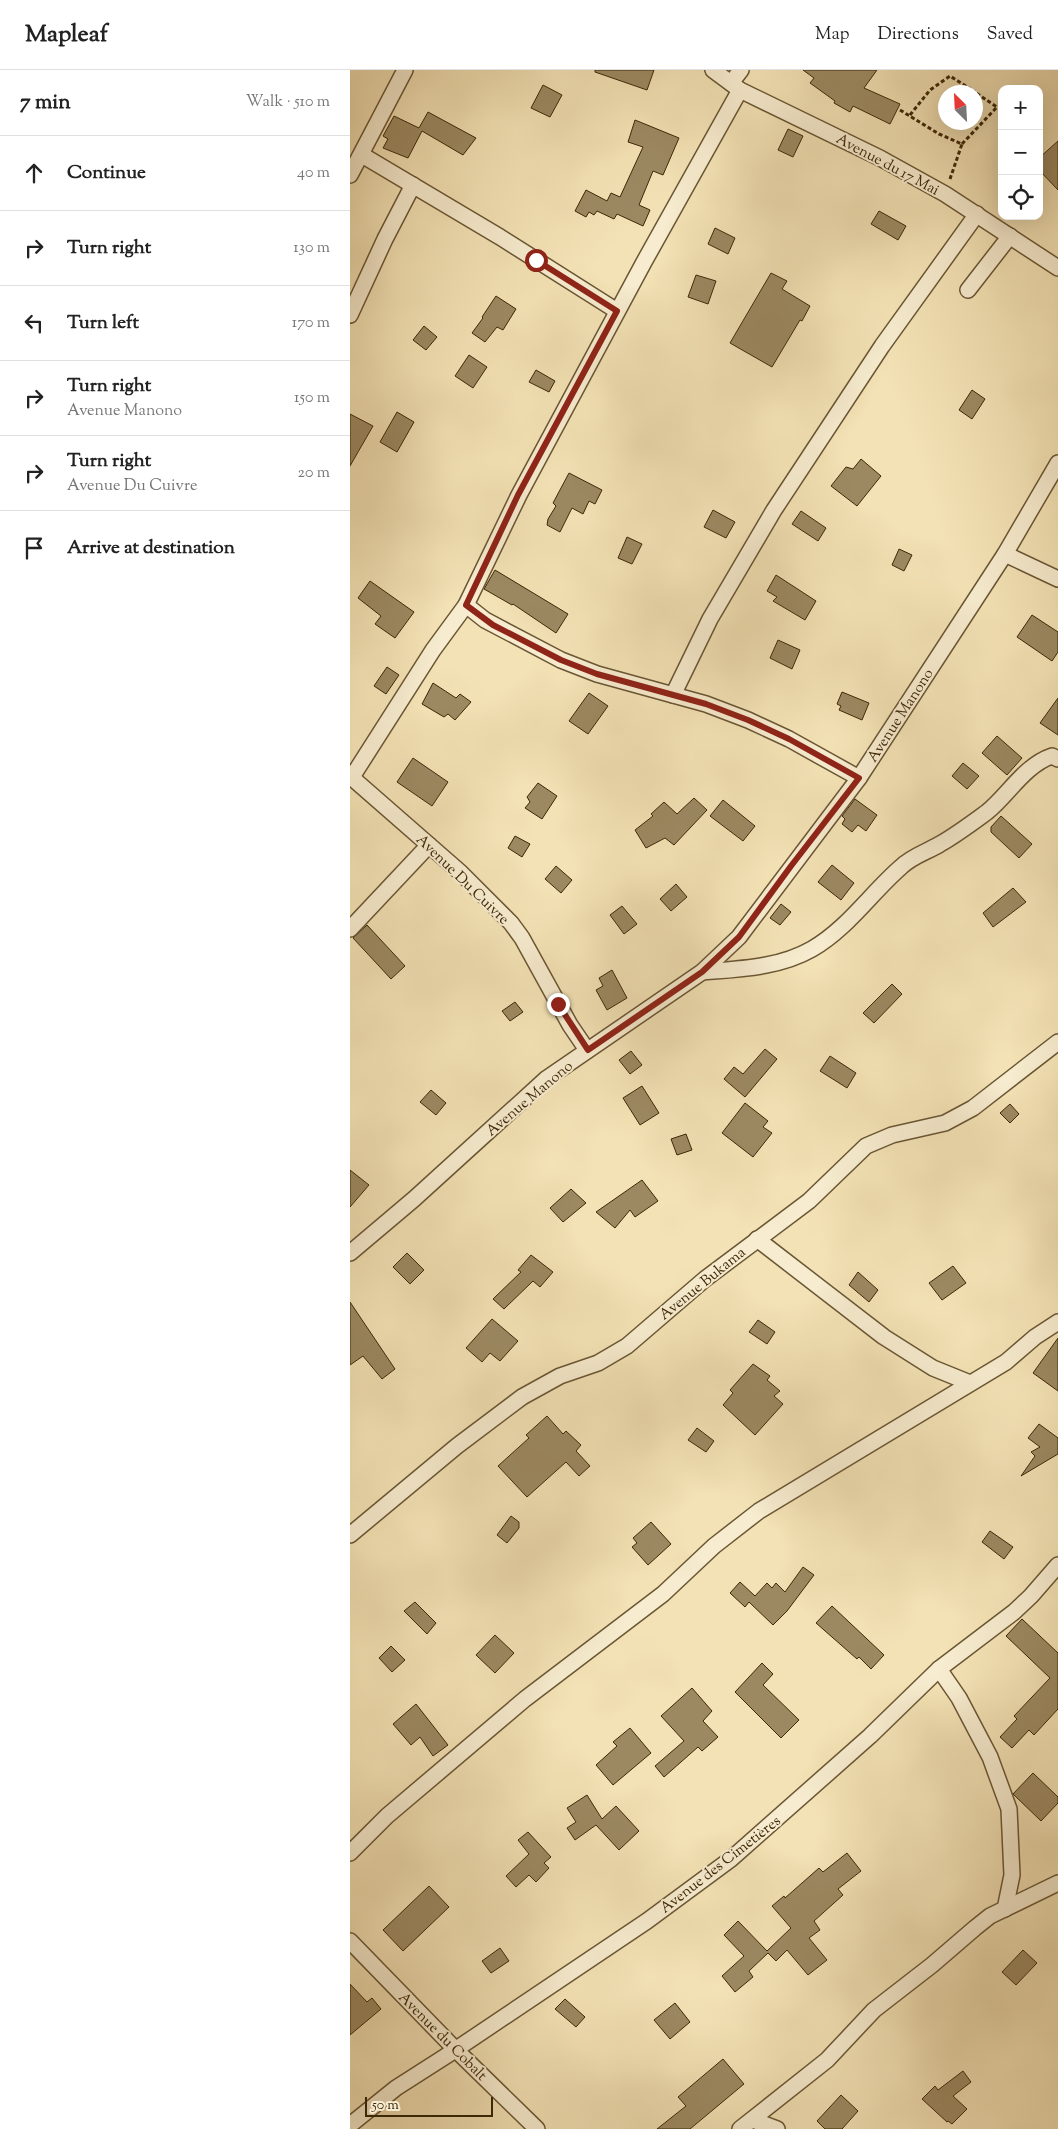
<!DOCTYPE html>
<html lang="en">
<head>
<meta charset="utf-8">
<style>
	:root { --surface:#fff; --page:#f2f2f2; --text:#222; --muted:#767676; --line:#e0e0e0 }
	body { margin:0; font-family:"Sorts Mill Goudy",serif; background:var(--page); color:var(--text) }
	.controls { position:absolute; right:15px; top:15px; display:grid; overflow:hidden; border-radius:10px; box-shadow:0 5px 20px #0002 }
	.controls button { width:45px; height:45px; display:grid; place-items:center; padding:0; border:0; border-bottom:1px solid var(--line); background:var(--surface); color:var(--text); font:25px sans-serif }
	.compass { position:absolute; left:588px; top:15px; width:45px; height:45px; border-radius:50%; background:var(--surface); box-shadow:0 5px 20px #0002; rotate:336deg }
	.scale { position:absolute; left:15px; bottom:12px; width:128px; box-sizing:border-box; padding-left:5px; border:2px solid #3d2808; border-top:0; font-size:14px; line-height:18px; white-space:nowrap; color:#3d2808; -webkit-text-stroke:4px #f7eccf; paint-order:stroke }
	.stop { position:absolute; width:15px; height:15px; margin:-11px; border:4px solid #8f2418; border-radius:50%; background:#fff }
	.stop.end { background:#8f2418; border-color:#fff; box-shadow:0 1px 5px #0008 }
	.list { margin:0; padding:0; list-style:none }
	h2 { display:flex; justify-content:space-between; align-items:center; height:65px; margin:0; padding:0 20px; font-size:21px }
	h2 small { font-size:16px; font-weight:400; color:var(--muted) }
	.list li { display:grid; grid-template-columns:32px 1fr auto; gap:15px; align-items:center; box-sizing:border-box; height:75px; padding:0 20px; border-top:1px solid var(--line) }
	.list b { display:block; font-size:19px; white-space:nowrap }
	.list p { margin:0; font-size:16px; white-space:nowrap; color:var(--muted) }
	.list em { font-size:16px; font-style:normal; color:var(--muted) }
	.icon { flex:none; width:28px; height:28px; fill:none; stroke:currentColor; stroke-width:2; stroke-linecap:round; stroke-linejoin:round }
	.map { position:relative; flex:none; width:708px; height:2059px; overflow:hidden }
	header { display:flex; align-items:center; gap:30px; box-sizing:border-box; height:70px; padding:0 25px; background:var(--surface); border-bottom:1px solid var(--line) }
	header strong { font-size:24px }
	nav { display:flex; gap:28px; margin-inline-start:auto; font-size:18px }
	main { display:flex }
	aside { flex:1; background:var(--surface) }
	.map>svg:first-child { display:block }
	.building { fill:#9c8962; stroke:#3d2808 }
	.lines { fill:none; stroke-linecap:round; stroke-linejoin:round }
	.minor-casing { stroke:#6a5633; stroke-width:18 }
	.path { stroke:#3d2808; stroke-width:3; stroke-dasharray:4 2.5; stroke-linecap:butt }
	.minor { stroke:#f7eccf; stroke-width:15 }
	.route { stroke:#8f2418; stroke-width:6 }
	.labels { text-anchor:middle; stroke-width:4; stroke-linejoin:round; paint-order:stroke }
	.street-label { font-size:15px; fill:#3d2808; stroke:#f7eccf }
</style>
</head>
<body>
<header>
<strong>Mapleaf</strong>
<nav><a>Map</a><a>Directions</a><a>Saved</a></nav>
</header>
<main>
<aside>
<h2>7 min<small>Walk · 510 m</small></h2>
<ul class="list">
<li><svg class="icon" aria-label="ahead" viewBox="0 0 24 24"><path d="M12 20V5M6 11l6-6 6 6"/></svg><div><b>Continue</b></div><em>40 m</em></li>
<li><svg class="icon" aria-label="right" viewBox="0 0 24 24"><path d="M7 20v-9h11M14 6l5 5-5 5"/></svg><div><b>Turn right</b></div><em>130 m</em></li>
<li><svg class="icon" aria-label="left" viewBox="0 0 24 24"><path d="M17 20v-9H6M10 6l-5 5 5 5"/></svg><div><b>Turn left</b></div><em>170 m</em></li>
<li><svg class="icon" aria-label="right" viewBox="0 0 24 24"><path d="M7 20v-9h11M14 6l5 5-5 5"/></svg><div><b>Turn right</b><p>Avenue Manono</p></div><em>150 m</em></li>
<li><svg class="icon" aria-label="right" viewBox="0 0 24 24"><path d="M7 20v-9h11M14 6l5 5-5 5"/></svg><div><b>Turn right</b><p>Avenue Du Cuivre</p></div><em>20 m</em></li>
<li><svg class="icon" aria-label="arrive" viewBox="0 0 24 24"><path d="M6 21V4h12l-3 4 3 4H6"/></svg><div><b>Arrive at destination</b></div></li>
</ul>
</aside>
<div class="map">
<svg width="708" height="2059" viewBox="0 0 708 2059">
	<rect width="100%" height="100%" fill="#f3e2b5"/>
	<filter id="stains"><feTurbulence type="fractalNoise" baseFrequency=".004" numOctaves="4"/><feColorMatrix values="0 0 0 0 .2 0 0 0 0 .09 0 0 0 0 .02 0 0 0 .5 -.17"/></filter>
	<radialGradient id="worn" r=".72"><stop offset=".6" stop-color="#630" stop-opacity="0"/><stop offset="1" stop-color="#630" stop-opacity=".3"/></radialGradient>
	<g class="building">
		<polygon points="245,0 304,0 297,20 245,2"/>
		<polygon points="453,0 527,0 514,18 550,34 540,54 503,36 500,42 484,33 485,31 460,13 464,8"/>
		<polygon points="193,15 212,25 200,47 181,38"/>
		<polygon points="78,42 126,68 113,85 72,61 58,88 33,78 38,69 33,66 44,46 69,58"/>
		<polygon points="285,50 329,68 313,105 303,101 289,135 300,140 293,156 267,144 264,149 247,141 244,145 239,142 236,147 225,141 236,120 257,131 261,123 270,127 293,77 278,72"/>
		<polygon points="438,59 453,66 443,87 428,80"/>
		<polygon points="708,71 708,120 689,100 689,88"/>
		<polygon points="529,141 556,156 548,170 521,154"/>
		<polygon points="365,158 385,168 378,184 358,174"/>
		<polygon points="421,203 437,211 432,219 460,236 452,251 450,250 422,297 380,273"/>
		<polygon points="346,205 366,211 358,234 338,227"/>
		<polygon points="146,226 166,239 153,260 147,257 135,272 122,263 133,248 132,247"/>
		<polygon points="74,256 87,267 76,280 63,270"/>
		<polygon points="119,285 137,297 123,318 105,306"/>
		<polygon points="186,300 205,311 199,322 179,312"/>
		<polygon points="622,320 635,329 622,349 609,340"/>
		<polygon points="47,342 64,352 47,382 30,372"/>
		<polygon points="0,344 23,356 0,396"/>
		<polygon points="511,389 531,406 507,436 481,416 496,397 503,399"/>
		<polygon points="219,403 252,420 245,434 239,431 233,444 222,438 210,462 197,455 198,449 206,436 203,433"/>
		<polygon points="363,440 385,452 376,468 354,457"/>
		<polygon points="451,441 476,458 468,471 442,454"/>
		<polygon points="277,467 292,474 282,494 268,488"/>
		<polygon points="549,479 562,485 554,501 542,495"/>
		<polygon points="145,500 218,544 206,563 163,534 162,535 134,519"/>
		<polygon points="426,505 466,531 455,550 423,531 427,527 417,521"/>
		<polygon points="20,511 64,542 45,568 25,554 31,546 8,528"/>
		<polygon points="682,545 708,562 708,582 702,591 667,567"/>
		<polygon points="428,570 450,580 442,599 420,588"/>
		<polygon points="37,597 49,605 36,624 24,616"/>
		<polygon points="83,613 106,628 110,624 121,632 105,650 98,644 94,647 72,634"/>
		<polygon points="492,622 519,633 512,650 489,640 491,636 487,634"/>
		<polygon points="239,623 258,636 238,664 219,651"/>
		<polygon points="708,628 708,665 690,653"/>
		<polygon points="647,666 672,688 657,705 632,683"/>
		<polygon points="63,688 98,712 82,736 47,712"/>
		<polygon points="613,693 629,706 617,719 602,706"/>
		<polygon points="188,713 207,726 192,749 175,738 180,732 177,727"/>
		<polygon points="344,728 357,740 324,775 315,768 296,778 285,760 303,746 301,744 314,732 327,744"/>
		<polygon points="505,729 527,745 516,761 508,755 502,762 492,754 495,749 492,746"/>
		<polygon points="373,730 405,756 393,771 360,746"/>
		<polygon points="651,746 682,774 669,788 641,762 641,757"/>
		<polygon points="165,766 180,774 172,787 158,778"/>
		<polygon points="482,795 504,813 491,830 468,812"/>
		<polygon points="206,796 222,810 211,823 195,809"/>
		<polygon points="326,814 337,827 321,841 310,829"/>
		<polygon points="663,818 676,832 643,857 633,843"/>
		<polygon points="431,834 441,842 430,855 420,848"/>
		<polygon points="272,836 287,854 274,864 260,845"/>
		<polygon points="17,855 55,896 41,909 3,868"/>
		<polygon points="262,900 277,928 257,940 246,920 253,916 249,908"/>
		<polygon points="542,914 552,924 524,953 513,943"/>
		<polygon points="165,932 173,942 160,951 152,941"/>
		<polygon points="415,979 427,989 395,1027 374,1009 384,997 393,1004"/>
		<polygon points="281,981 292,995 280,1004 269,990"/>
		<polygon points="480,986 506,1003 497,1018 470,1001"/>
		<polygon points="292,1016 309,1043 290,1055 273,1028"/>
		<polygon points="81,1020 96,1033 86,1045 70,1032"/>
		<polygon points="395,1033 418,1051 413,1057 422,1063 403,1087 372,1063"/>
		<polygon points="660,1034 669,1044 660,1053 650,1043"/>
		<polygon points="336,1064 342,1080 327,1085 321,1069"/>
		<polygon points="0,1100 19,1115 0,1137"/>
		<polygon points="292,1110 308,1131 285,1147 280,1140 265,1158 246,1142"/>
		<polygon points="221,1119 236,1133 213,1152 200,1138"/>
		<polygon points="57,1183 74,1200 60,1214 43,1197"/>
		<polygon points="181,1185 203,1202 190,1217 183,1211 154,1239 143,1229 171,1202 168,1200"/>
		<polygon points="603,1196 616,1213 592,1230 579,1213"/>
		<polygon points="508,1202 528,1220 519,1232 499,1215"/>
		<polygon points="0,1232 45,1299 32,1309 13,1286 0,1295"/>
		<polygon points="142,1249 168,1271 150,1291 140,1283 132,1292 116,1278"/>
		<polygon points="408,1250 425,1262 417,1274 399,1262"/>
		<polygon points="708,1268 708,1321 683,1303"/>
		<polygon points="403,1294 420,1306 417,1310 430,1321 424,1326 433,1334 405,1365 373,1335 383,1323 380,1320"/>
		<polygon points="197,1346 213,1364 216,1361 231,1375 226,1381 240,1396 229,1406 216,1392 177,1427 148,1396 179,1368 176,1365"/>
		<polygon points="689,1354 708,1368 708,1384 671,1406 685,1386 681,1382 690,1377 678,1368"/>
		<polygon points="347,1358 364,1371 356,1382 338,1370"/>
		<polygon points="161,1446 169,1452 169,1458 157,1473 147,1465"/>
		<polygon points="301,1452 321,1474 298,1495 282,1477 287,1473 283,1468"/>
		<polygon points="640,1461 663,1477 654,1489 632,1472"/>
		<polygon points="453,1497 464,1505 437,1541 423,1555 399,1532 395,1537 380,1523 390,1512 405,1526 417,1513 422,1518 426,1513 435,1522"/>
		<polygon points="65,1532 86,1553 77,1564 54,1541"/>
		<polygon points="482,1536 534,1585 521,1599 509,1587 507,1589 466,1553"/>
		<polygon points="672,1549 708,1583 708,1639 684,1665 679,1660 662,1678 650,1667 667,1649 664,1646 700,1608 656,1566"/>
		<polygon points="145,1565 164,1583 145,1603 126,1585"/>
		<polygon points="41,1576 55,1590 42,1602 29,1588"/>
		<polygon points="412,1593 423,1604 413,1615 449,1650 431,1668 385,1622"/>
		<polygon points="342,1618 362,1641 353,1651 368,1667 352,1681 348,1677 314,1707 305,1696 334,1671 311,1646"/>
		<polygon points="66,1634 98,1675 83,1686 70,1667 61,1675 43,1654"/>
		<polygon points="280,1658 301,1683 263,1715 246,1695 267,1676 263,1672"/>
		<polygon points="683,1703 708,1727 708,1733 691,1751 663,1724"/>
		<polygon points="237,1725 252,1749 266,1736 289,1761 269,1780 246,1755 225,1770 217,1758 226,1752 217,1738"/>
		<polygon points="178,1762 201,1787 194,1793 199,1798 186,1812 179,1805 166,1817 156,1806 179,1784 168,1770"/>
		<polygon points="497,1783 511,1801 488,1819 493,1825 464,1851 470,1860 459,1868 477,1890 458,1905 437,1880 426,1891 418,1883 399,1901 403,1907 385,1922 372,1906 394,1886 374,1865 388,1851 417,1881 441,1858 422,1836 434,1826 435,1828 469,1798 473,1802"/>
		<polygon points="79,1816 99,1837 53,1881 33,1860"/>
		<polygon points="150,1878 159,1891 141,1903 132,1891"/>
		<polygon points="673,1880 687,1893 666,1915 652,1902"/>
		<polygon points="0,1914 17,1932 22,1928 31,1939 0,1965"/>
		<polygon points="215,1929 235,1947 226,1957 205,1939"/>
		<polygon points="325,1933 340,1952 320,1969 304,1950"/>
		<polygon points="373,1989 394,2014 340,2059 307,2059 336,2036 328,2027"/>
		<polygon points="613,2001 621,2012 603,2026 617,2039 602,2054 598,2051 597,2052 572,2029 585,2016 588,2020"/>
		<polygon points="491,2025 508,2041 492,2059 475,2059 467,2051"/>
	</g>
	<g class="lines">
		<g class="minor-casing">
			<g id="minor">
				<polyline points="363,0 390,20 530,88 595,124 708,198"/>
				<polyline points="381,13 391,0"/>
				<polyline points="12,85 150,167 267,241"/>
				<polyline points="0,105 55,0"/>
				<polyline points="618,220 660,166"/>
				<polyline points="0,245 35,169 63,115"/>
				<polyline points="655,484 708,509"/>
				<polyline points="116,535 135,550 211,590 247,604 356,634 398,650 439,669 509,708"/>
				<polyline points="323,625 360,549 424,440 532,276 627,144"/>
				<polyline points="0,706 111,803 161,853 172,868 220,955 237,980"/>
				<polyline points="2,707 83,580 116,535 169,425 294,192 390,20"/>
				<polyline points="0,859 79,775"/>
				<path d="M 352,902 C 389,899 429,898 462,879 C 497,859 521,823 551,797 C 562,786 577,782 590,774 C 606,765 622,753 637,742 C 658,725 675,695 702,686 L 708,689"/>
				<polyline points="407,1169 534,1267 583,1298 620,1313"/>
				<polyline points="0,1183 64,1129 196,1009 352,902 389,867 509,708 655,484 708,393"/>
				<polyline points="0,1465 107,1376 172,1327 210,1306 248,1293 277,1276 355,1209 459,1131 516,1076 542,1065 595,1053 623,1038 708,972"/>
				<polyline points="589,1599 609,1628 640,1687 659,1739 662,1805 655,1839"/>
				<polyline points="0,1783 37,1746 175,1629 313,1524 364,1476 409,1441 656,1292 685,1267 708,1252"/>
				<polyline points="0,1871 106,1980 187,2059"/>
				<polyline points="403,2050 427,2059"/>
				<polyline points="0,2055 46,2018 96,1986 297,1851 381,1789 520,1666 589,1599 664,1542 681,1526 708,1495"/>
				<polyline points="390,2059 477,1990 524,1940 582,1895 625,1858 640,1846 708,1813"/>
			</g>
		</g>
		<g class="path">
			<polyline points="550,40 589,64 612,74 600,109"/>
			<polyline points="560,45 580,20 600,6 625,22"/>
			<polyline points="612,74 647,37 626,23"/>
		</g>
		<use href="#minor" class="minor"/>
	</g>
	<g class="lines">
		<polyline class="route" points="186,190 267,241 168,425 116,535 143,555 211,590 247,604 356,634 398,650 439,669 509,708 441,796 389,867 352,902 238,980 208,934"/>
	</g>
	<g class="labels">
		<g class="street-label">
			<text transform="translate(538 94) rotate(28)" y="5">Avenue du 17 Mai</text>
			<text transform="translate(550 645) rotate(-57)" y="5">Avenue Manono</text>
			<text transform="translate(113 809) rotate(44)" y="5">Avenue Du Cuivre</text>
			<text transform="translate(179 1028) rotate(-40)" y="5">Avenue Manono</text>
			<text transform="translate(352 1213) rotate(-39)" y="5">Avenue Bukama</text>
			<text transform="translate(370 1794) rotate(-38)" y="5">Avenue des Cimetières</text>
			<text transform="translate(93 1966) rotate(45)" y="5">Avenue du Cobalt</text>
		</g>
	</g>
	<rect width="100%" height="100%" filter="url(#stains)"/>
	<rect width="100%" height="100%" fill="url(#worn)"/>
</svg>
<div class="controls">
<button>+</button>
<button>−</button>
<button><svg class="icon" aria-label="locate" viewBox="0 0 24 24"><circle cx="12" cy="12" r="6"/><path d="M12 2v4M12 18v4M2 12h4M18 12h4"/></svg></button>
</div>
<svg class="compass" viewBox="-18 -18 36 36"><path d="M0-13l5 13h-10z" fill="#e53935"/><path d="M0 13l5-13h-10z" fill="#767676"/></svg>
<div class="scale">50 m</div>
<div class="stop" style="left:186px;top:190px"></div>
<div class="stop end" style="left:208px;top:934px"></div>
</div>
</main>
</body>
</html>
